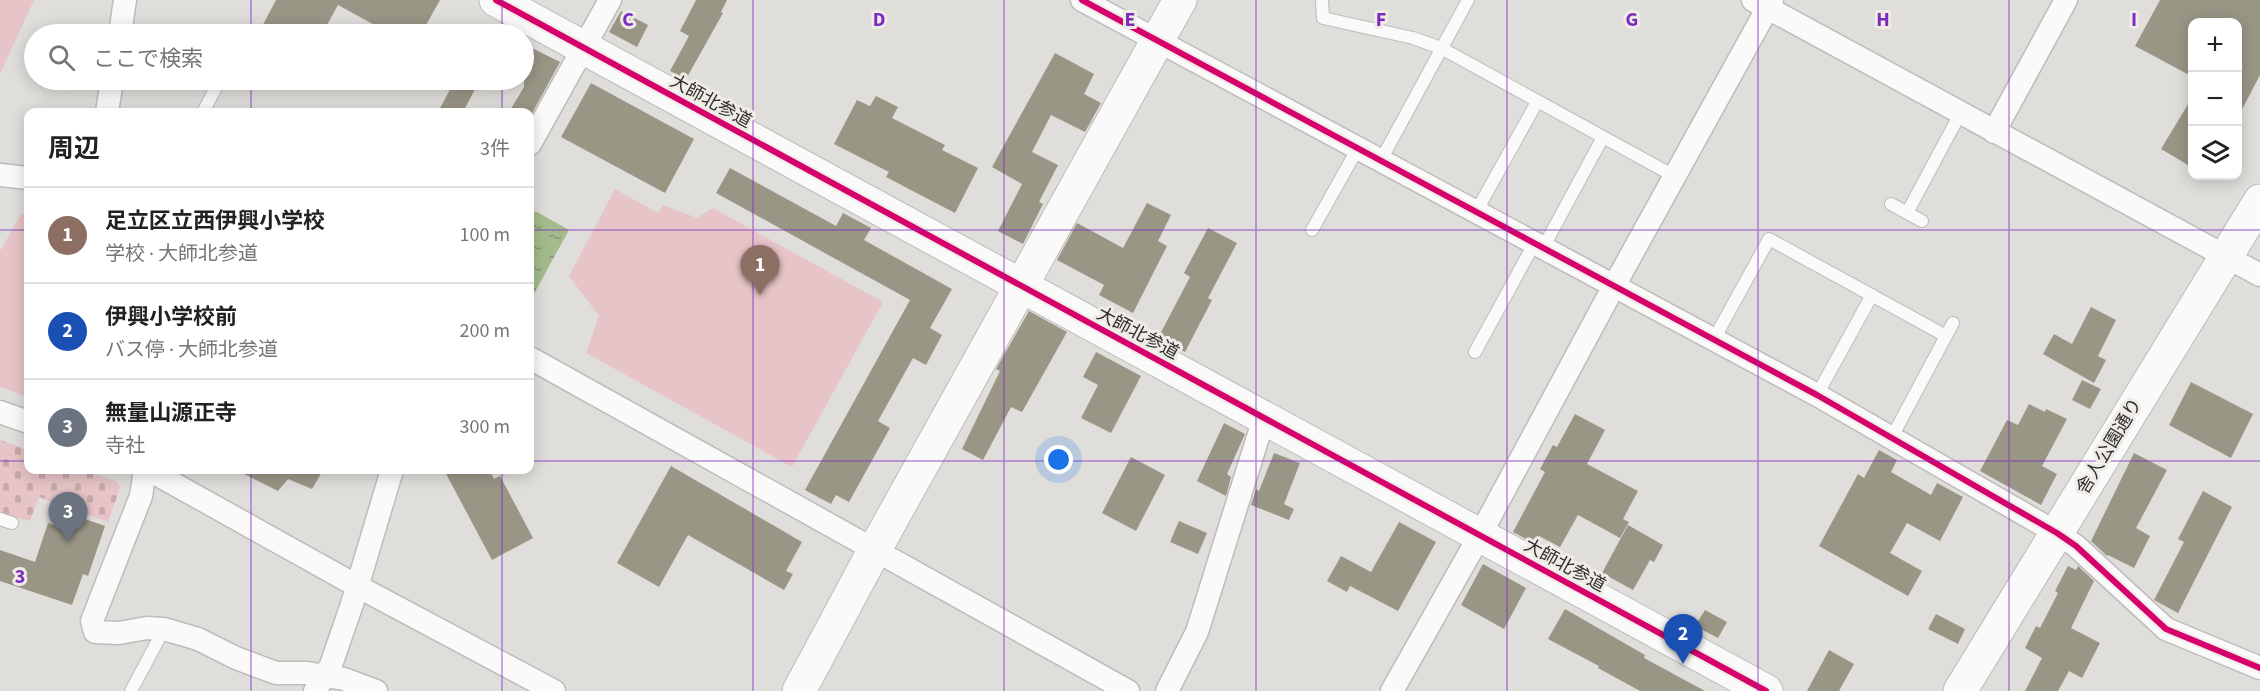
<!DOCTYPE html>
<html lang="ja">
<head>
<meta charset="utf-8">
<style>
	:root { --surface:#fff; --page:#f6f6f6; --text:#222; --muted:#767676; --line:#e0e0e0; --accent:#6d6c69 }
	body { margin:0; font-family:"Source Sans 3","Noto Sans JP",sans-serif; background:var(--page); color:var(--text) }
	.controls { position:absolute; right:18px; top:18px; display:grid; overflow:hidden; border-radius:12px; box-shadow:0 3px 15px #0003 }
	.controls button { width:54px; height:54px; display:grid; place-items:center; padding:0; border:0; border-bottom:2px solid var(--line); background:var(--surface); color:var(--text); font:30px sans-serif }
	.you { position:absolute; left:1059px; top:460px; width:21px; height:21px; margin:-15px; border:4px solid #fff; border-radius:50%; background:#1a73e8; box-shadow:0 0 0 9px #1a73e833 }
	.badge { display:grid; place-items:center; width:39px; height:39px; border-radius:50%; background:var(--accent); color:#fff; font-size:20px; font-weight:700 }
	.pin { position:absolute; translate:-50% -50px; filter:drop-shadow(0 2px 3px #0008) }
	.pin::after { content:''; position:absolute; top:32px; width:21px; height:18px; background:inherit; clip-path:polygon(0 0,100% 0,50% 100%) }
	.list { margin:0; padding:0; list-style:none }
	h2 { display:flex; justify-content:space-between; align-items:center; height:78px; margin:0; padding:0 24px; font-size:26px }
	h2 small { font-size:20px; font-weight:400; color:var(--muted) }
	.list li { display:grid; grid-template-columns:39px 1fr auto; gap:18px; align-items:center; box-sizing:border-box; height:96px; padding:0 24px; border-top:2px solid var(--line) }
	.list b { display:block; font-size:22px; white-space:nowrap }
	.list p { margin:0; font-size:20px; white-space:nowrap; color:var(--muted) }
	.list em { font-size:20px; font-style:normal; color:var(--muted) }
	.icon { flex:none; width:33px; height:33px; fill:none; stroke:currentColor; stroke-width:2; stroke-linecap:round; stroke-linejoin:round }
	.map { position:relative; flex:none; width:2260px; height:691px; overflow:hidden }
	.search { position:absolute; background:var(--surface); box-shadow:0 3px 15px #0003; left:24px; top:24px; width:510px; height:66px; display:flex; align-items:center; gap:15px; box-sizing:border-box; padding:0 21px; border-radius:33px; color:var(--muted); font-size:22px }
	.panel { position:absolute; background:var(--surface); box-shadow:0 3px 15px #0003; left:24px; top:108px; width:510px; height:366px; border-radius:12px }
	.map>svg:first-child { display:block }
	.cemetery { fill:url(#cemetery-stones) }
	.green { fill:#e7c4c7 }
	.water { fill:url(#water-ripples) }
	.building { fill:#9a9686 }
	.lines { fill:none; stroke-linecap:round; stroke-linejoin:round }
	.lane-casing { stroke:#bebcba; stroke-width:14 }
	.street-casing { stroke:#bebcba; stroke-width:25 }
	.secondary-casing { stroke:#bebcba; stroke-width:35 }
	.lane { stroke:#fafafa; stroke-width:12 }
	.street { stroke:#fafafa; stroke-width:22 }
	.secondary { stroke:#fafafa; stroke-width:33 }
	.cycleway-casing { stroke:#efebe6; stroke-width:10 }
	.cycleway { stroke:#d6006c; stroke-width:6 }
	.grid { fill:none; stroke:#7b2cbf; stroke-width:1.5; stroke-opacity:0.55 }
	.labels { text-anchor:middle; stroke-width:6; stroke-linejoin:round; paint-order:stroke }
	.street-label { font-size:18px; fill:#2f2e2c; stroke:#efebe6 }
	.grid-label { font-size:20px; text-anchor:middle; font-weight:bold; fill:#7b2cbf; stroke:#efebe6; stroke-width:6; stroke-linejoin:round; paint-order:stroke }
</style>
</head>
<body>
<div class="map">
<svg width="2260" height="691" viewBox="0 0 2260 691">
	<defs>
		<pattern id="cemetery-stones" width="16" height="16" patternUnits="userSpaceOnUse" patternTransform="scale(1.5)"><rect width="16" height="16" fill="#e7c4c7"/><path d="M2 7V4a2 2 0 0 1 4 0v3zM10 15v-3a2 2 0 0 1 4 0v3z" fill="#c6a9ab"/></pattern>
		<pattern id="water-ripples" width="26" height="14" patternUnits="userSpaceOnUse" patternTransform="scale(1.5)"><rect width="26" height="14" fill="#a4bc8d"/><path d="M2 4q2-2 4 0t4 0M15 11q2-2 4 0t4 0" fill="none" stroke="#869973"/></pattern>
	</defs>
	<rect width="100%" height="100%" fill="#e0dedb"/>
	<polygon class="cemetery" points="0,440 28,450 28,470 83,470 118,482 120,488 108,522 39,497 30,521 0,513"/>
	<g class="green">
		<polygon points="0,0 34,0 0,74"/>
		<polygon points="615,189 658,213 663,205 697,218 713,208 883,302 792,467 586,353 599,316 569,276"/>
		<polygon points="22,213 28,216 28,397 0,387 0,251"/>
	</g>
	<polygon class="water" points="535,211 569,230 530,301 530,222"/>
	<g class="building">
		<polygon points="276,0 440,0 421,34 391,34 338,5 322,34 258,34"/>
		<polygon points="696,0 727,0 721,12 723,13 686,79 670,71 689,36 680,31"/>
		<polygon points="2160,0 2260,0 2260,75 2238,117 2238,22 2193,22 2193,77 2135,46"/>
		<polygon points="621,11 648,25 637,47 609,32"/>
		<polygon points="524,44 560,62 530,117 530,112 509,112 524,87"/>
		<polygon points="1055,53 1094,74 1084,94 1101,103 1085,132 1051,115 1032,152 1058,165 1039,202 1043,204 1023,244 998,231 1022,184 992,167"/>
		<polygon points="455,80 480,80 463,112 438,112"/>
		<polygon points="591,83 694,139 665,193 561,137"/>
		<polygon points="876,96 898,107 892,118 945,145 942,150 978,168 955,213 886,177 889,172 834,144 857,100 870,106"/>
		<polygon points="2193,96 2193,168 2161,149"/>
		<polygon points="730,168 836,226 843,213 871,228 864,240 952,289 930,328 942,335 926,365 913,358 878,421 890,428 849,502 836,495 831,504 805,490 910,300 716,193"/>
		<polygon points="1147,203 1171,215 1158,241 1167,246 1133,313 1099,295 1104,285 1057,260 1077,223 1123,248"/>
		<polygon points="1208,228 1237,243 1208,298 1212,300 1185,352 1158,338 1190,277 1184,273"/>
		<polygon points="2091,307 2116,320 2098,356 2106,360 2094,383 2043,354 2054,334 2072,344"/>
		<polygon points="1029,311 1067,332 1022,412 1011,407 983,460 962,449 1000,371 996,369"/>
		<polygon points="1096,352 1141,376 1111,433 1081,418 1098,385 1083,377"/>
		<polygon points="2082,380 2101,389 2090,409 2072,400"/>
		<polygon points="2191,382 2253,414 2231,458 2169,425"/>
		<polygon points="2029,404 2045,412 2046,409 2067,419 2042,466 2057,474 2041,505 1980,471 2007,420 2018,425"/>
		<polygon points="1575,414 1605,430 1587,464 1638,491 1623,519 1629,522 1620,538 1578,515 1560,547 1539,536 1535,544 1513,532 1545,472 1540,469 1553,445 1557,447"/>
		<polygon points="1224,423 1245,434 1227,474 1231,477 1226,496 1197,481"/>
		<polygon points="1879,450 1897,460 1891,472 1931,495 1937,483 1963,497 1940,541 1907,523 1890,553 1922,571 1908,596 1819,546 1858,474 1864,478"/>
		<polygon points="1274,453 1300,463 1284,504 1294,509 1289,520 1251,505 1256,489 1259,491"/>
		<polygon points="2134,453 2167,470 2136,528 2150,536 2134,568 2108,555 2107,556 2091,541"/>
		<polygon points="1131,457 1165,475 1136,531 1102,513"/>
		<polygon points="671,466 802,542 786,571 793,574 784,590 688,535 659,587 617,563"/>
		<polygon points="236,470 323,470 312,489 288,479 278,491"/>
		<polygon points="444,470 489,470 494,479 500,476 533,538 492,560"/>
		<polygon points="2203,491 2232,507 2178,613 2154,600 2184,542 2178,539"/>
		<polygon points="62,511 105,526 88,576 83,574 72,605 0,581 0,550 35,562 48,523 57,526"/>
		<polygon points="1179,521 1207,533 1198,554 1170,542"/>
		<polygon points="1399,522 1436,542 1398,611 1350,586 1347,592 1327,581 1341,556 1371,572"/>
		<polygon points="1628,525 1663,545 1654,562 1650,560 1633,590 1602,573"/>
		<polygon points="1483,564 1526,588 1504,629 1461,605"/>
		<polygon points="2068,566 2076,570 2078,566 2094,581 2071,628 2100,643 2082,678 2069,671 2058,691 2025,691 2042,658 2025,648 2036,626 2040,628 2058,593 2055,591"/>
		<polygon points="1565,609 1645,655 1644,658 1705,691 1640,691 1598,668 1599,666 1548,639"/>
		<polygon points="1705,610 1727,622 1718,638 1695,626"/>
		<polygon points="1936,614 1965,629 1958,644 1928,629"/>
		<polygon points="1829,650 1854,664 1839,691 1807,691"/>
	</g>
	<g class="lines">
		<g class="lane-casing">
			<g id="lane">
				<polyline points="1322,0 1323,18 1413,38 1441,48 1674,176"/>
				<polyline points="203,112 220,80"/>
				<polyline points="1381,160 1468,0"/>
				<polyline points="1891,204 1922,221"/>
				<polyline points="1476,212 1537,102"/>
				<polyline points="1907,213 1960,114"/>
				<polyline points="1312,230 1358,148"/>
				<polyline points="1543,248 1602,139"/>
				<polyline points="1946,336 1953,323"/>
				<polyline points="1714,339 1769,239 1946,336 1892,437"/>
				<polyline points="1475,352 1534,244"/>
				<polyline points="1817,395 1872,295"/>
				<polyline points="0,519 12,523"/>
				<polyline points="131,691 164,629"/>
			</g>
		</g>
		<g class="street-casing">
			<g id="street">
				<polyline points="1082,0 1817,395 2057,533 2076,546 2166,629 2260,668"/>
				<polyline points="1753,0 2260,275"/>
				<polyline points="120,34 125,0"/>
				<polyline points="107,112 112,80"/>
				<polyline points="1994,132 2066,0"/>
				<polyline points="530,144 610,0"/>
				<polyline points="0,175 28,178"/>
				<polyline points="530,358 1128,691"/>
				<polyline points="0,412 28,422"/>
				<polyline points="145,470 141,496 92,621 95,632 119,633 147,628 164,629 198,639 236,658 276,673 307,673 344,679 376,691"/>
				<polyline points="149,470 357,586 554,691"/>
				<polyline points="315,691 331,665 352,604 392,470"/>
				<polyline points="1167,691 1197,632 1264,418"/>
				<polyline points="1392,691 1480,535 1614,286 1772,0"/>
			</g>
		</g>
		<g class="secondary-casing">
			<g id="secondary">
				<polyline points="496,0 1766,691"/>
				<polyline points="799,691 874,551 1180,0"/>
				<polyline points="1960,691 2260,201"/>
			</g>
		</g>
		<use href="#lane" class="lane"/>
		<use href="#street" class="street"/>
		<use href="#secondary" class="secondary"/>
		<g class="cycleway-casing">
			<g id="cycleway">
				<polyline points="496,0 1766,691"/>
				<polyline points="1082,0 1817,395 2057,533 2076,546 2166,629 2260,668"/>
			</g>
		</g>
		<use href="#cycleway" class="cycleway"/>
	</g>
	<path class="grid" d="M 251,0 L 251,34M 502,0 L 502,34M 753,0 L 753,691M 1004,0 L 1004,691M 1256,0 L 1256,691M 1507,0 L 1507,691M 1758,0 L 1758,691M 2009,0 L 2009,691M 251,80 L 251,112M 502,80 L 502,112M 0,230 L 28,230M 530,230 L 2260,230M 0,461 L 28,461M 530,461 L 2260,461M 251,470 L 251,691M 502,470 L 502,691"/>
	<g class="labels">
		<g class="street-label">
			<text transform="translate(711 101) rotate(29)" y="6">大師北参道</text>
			<text transform="translate(1138 333) rotate(28)" y="6">大師北参道</text>
			<text transform="translate(2109 446) rotate(-59)" y="6">舎人公園通り</text>
			<text transform="translate(1565 565) rotate(29)" y="6">大師北参道</text>
		</g>
	</g>
	<g class="grid-label">
		<text x="628" y="26">C</text>
		<text x="879" y="26">D</text>
		<text x="1130" y="26">E</text>
		<text x="1381" y="26">F</text>
		<text x="1632" y="26">G</text>
		<text x="1883" y="26">H</text>
		<text x="2134" y="26">I</text>
		<text x="20" y="583">3</text>
	</g>
</svg>
<div class="controls">
<button>+</button>
<button>−</button>
<button><svg class="icon" aria-label="layers" viewBox="0 0 24 24"><path d="M12 4l9 5-9 5-9-5zM3 14l9 5 9-5"/></svg></button>
</div>
<div class="you"></div>
<div class="pin badge" style="left:760px;top:295px;background:#8d6e63">1</div>
<div class="pin badge" style="left:1683px;top:664px;background:#1a4fb4">2</div>
<div class="pin badge" style="left:68px;top:542px;background:#6b7280">3</div>
<div class="search"><svg class="icon" aria-label="search" viewBox="0 0 24 24"><circle cx="10" cy="10" r="6"/><path d="M15 15l6 6"/></svg>ここで検索</div>
<section class="panel">
<h2>周辺<small>3件</small></h2>
<ul class="list">
<li><span class="badge" style="background:#8d6e63">1</span><div><b>足立区立西伊興小学校</b><p>学校 · 大師北参道</p></div><em>100 m</em></li>
<li><span class="badge" style="background:#1a4fb4">2</span><div><b>伊興小学校前</b><p>バス停 · 大師北参道</p></div><em>200 m</em></li>
<li><span class="badge" style="background:#6b7280">3</span><div><b>無量山源正寺</b><p>寺社</p></div><em>300 m</em></li>
</ul>
</section>
</div>
</body>
</html>
